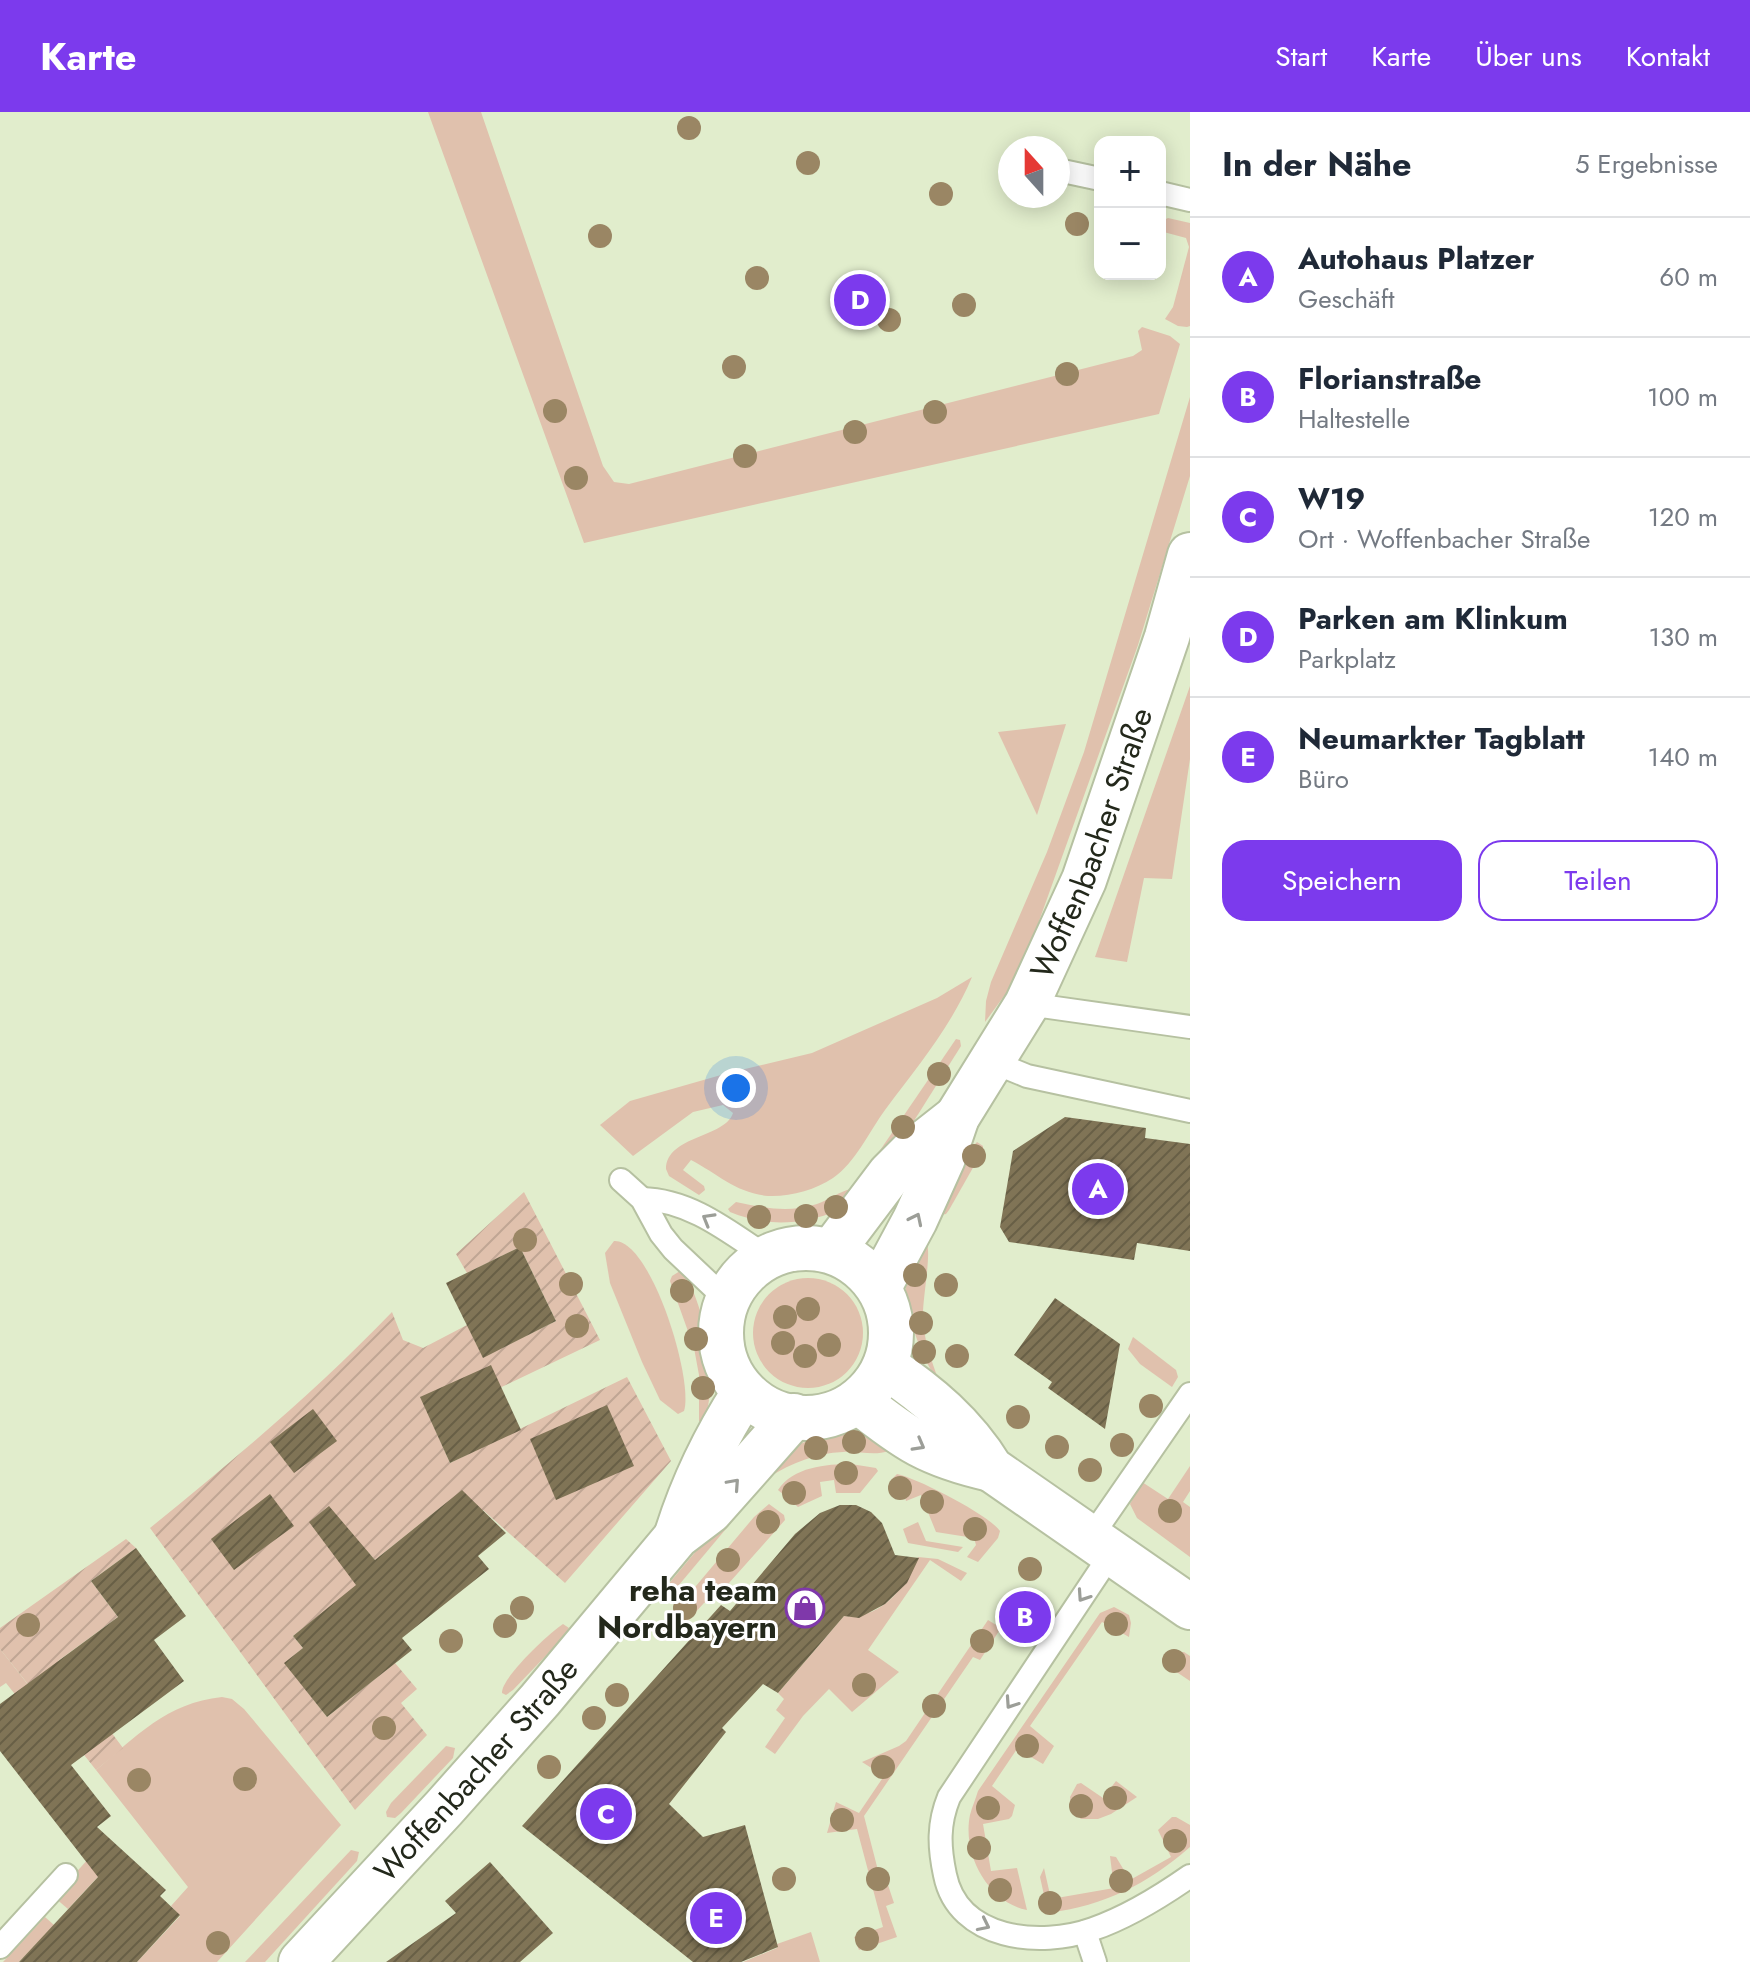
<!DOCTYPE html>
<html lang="de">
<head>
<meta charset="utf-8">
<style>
	:root { --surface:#fff; --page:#f2f2f3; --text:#1f2937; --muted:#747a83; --line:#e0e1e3; --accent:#7c3aed }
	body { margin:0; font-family:Jost,sans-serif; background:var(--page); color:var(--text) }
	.controls { position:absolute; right:24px; top:24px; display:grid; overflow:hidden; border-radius:16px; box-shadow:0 4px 20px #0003 }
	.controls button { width:72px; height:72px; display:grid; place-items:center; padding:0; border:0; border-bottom:2px solid var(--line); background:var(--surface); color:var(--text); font:40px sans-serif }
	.compass { position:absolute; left:998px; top:24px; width:72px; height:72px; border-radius:50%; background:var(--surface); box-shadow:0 4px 20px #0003; rotate:339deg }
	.you { position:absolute; left:736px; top:976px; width:28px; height:28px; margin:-20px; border:6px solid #fff; border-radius:50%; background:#1a73e8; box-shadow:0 0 0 12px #1a73e833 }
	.badge { display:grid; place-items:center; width:52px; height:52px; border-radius:50%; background:var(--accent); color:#fff; font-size:26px; font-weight:700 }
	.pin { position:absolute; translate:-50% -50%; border:4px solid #fff; box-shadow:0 2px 8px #0006 }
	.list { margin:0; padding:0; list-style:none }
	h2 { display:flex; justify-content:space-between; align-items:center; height:104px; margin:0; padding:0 32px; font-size:34px }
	h2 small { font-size:26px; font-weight:400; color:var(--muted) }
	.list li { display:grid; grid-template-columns:52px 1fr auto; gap:24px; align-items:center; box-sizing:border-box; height:120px; padding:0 32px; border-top:2px solid var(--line) }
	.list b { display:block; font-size:30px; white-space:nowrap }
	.list p { margin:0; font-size:26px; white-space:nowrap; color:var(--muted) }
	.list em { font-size:26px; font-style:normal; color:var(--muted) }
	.actions { display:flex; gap:16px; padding:24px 32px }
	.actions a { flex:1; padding:18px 0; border:2px solid var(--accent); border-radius:24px; text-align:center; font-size:28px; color:var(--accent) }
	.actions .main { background:var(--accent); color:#fff }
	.map { position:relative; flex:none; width:1190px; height:1850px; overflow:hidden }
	header { display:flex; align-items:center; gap:48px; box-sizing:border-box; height:112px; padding:0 40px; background:var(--accent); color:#fff }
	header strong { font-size:38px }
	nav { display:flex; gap:44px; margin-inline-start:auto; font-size:28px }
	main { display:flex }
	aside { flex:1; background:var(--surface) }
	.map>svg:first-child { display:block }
	.grass { fill:#e0c1ad }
	.garden { fill:url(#garden-furrows) }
	.building { fill:url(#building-hatch) }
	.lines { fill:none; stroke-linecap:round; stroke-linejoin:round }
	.service-casing { stroke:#b6c1a1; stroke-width:26 }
	.minor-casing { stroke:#b6c1a1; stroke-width:48 }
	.tertiary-casing { stroke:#b6c1a1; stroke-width:48 }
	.service { stroke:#fff; stroke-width:22 }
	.minor { stroke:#fff; stroke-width:44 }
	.tertiary { stroke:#fff; stroke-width:44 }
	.tree { fill:#9a8664 }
	.oneway { stroke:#9c9e98 }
	.labels { text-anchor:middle; stroke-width:6; stroke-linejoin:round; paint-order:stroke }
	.street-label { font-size:32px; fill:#23281b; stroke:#fff }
	.poi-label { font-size:32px; font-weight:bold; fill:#23281b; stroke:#fff; text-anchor:end }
</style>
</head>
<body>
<header>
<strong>Karte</strong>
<nav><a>Start</a><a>Karte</a><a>Über uns</a><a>Kontakt</a></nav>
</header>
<main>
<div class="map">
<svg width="1190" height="1850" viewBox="0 0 1190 1850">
	<defs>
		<pattern id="garden-furrows" width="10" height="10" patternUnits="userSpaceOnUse" patternTransform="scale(2)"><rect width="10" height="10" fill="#e0c1ad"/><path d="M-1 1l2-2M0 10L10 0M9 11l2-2" fill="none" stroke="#c0a694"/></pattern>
		<pattern id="building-hatch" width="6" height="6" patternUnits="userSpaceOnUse" patternTransform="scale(2)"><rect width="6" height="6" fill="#807456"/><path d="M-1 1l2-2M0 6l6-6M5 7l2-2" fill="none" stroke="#685f46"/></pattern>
	</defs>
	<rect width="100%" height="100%" fill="#e1edcc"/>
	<g class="grass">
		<polygon points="428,0 481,0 603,354 614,370 629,372 1133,244 1142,238 1138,219 1142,215 1170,224 1180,232 1159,302 584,431"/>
		<polygon points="1168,106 1190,111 1190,214 1187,215 1178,214 1165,207 1173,195 1189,135 1186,126 1160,119 1160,110"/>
		<polygon points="1190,285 1190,364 1138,533 1024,851 1015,869 985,910 986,889 991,870 1047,740 1084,640"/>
		<polygon points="1190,574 1190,647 1172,767 1144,766 1127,850 1095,845"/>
		<polygon points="1066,612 1037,703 998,620"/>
		<path d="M 972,865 C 951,915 917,955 885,998 C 869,1020 855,1051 833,1066 C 815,1078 790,1085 768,1084 C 736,1081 718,1062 691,1048 L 683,1058 L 704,1074 L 705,1078 L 699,1083 L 669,1064 L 666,1057 C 667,1023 725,1026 733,1001 L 723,993 L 693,1000 L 633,1044 L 600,1013 L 630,989 L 728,961 L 812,941 L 937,886 Z"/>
		<polygon points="956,927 960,928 961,934 912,1012 885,1047 870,1053"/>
		<polygon points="977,1030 983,1034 983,1038 949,1098 946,1102 941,1103 937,1094 968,1040"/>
		<path d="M 851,1077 L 837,1099 C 801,1113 766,1115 730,1100 L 728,1097 L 736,1090 C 765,1096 788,1101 817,1092 C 829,1088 840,1079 851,1077 Z"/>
		<path d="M 614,1129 C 651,1127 694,1268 684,1299 L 678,1302 L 660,1288 L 642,1250 L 610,1171 L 605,1141 Z"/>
		<path d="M 927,1132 C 931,1143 923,1185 923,1202 C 923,1228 931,1246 939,1270 C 921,1248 895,1178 910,1151 C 914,1144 922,1138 927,1132 Z"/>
		<path d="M 680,1159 C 705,1182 721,1282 702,1311 L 699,1309 L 699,1263 L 694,1236 L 670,1169 L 672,1164 Z"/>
		<circle cx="808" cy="1221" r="55"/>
		<polygon points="1133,1225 1176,1258 1178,1265 1172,1275 1140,1252 1128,1237"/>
		<path d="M 846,1322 L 878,1325 L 889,1339 C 874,1344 859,1339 843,1340 C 816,1341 792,1351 769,1365 L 783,1339 L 805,1330 Z"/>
		<path d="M 851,1352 L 876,1356 L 878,1359 L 860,1381 L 836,1381 L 834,1368 L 820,1370 L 822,1384 L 798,1395 L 778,1378 C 793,1355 826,1352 851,1352 Z"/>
		<polygon points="1190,1354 1190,1379 1183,1390 1190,1395 1190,1445 1137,1406 1130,1392 1142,1370 1168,1387"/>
		<path d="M 897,1362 C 917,1366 989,1403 1000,1419 L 998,1426 L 978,1450 L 967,1445 L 976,1433 L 974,1426 L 936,1420 L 921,1383 L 906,1389 L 904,1382 L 890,1374 L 891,1368 Z"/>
		<polygon points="751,1383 751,1387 668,1486 661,1485 661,1481 738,1389"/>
		<polygon points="769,1392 784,1403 785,1408 721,1480 704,1491 669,1529 660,1527 658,1521 664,1512 754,1405"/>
		<polygon points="918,1410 926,1429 963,1435 958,1440 908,1431 903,1417"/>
		<path d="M 918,1445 L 938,1447 L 967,1461 L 961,1469 L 930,1448 L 868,1538 L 899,1560 L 852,1600 L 829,1577 L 803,1604 L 775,1642 L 765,1635 L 785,1606 L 776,1598 L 784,1587 L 778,1581 L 844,1504 C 880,1508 906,1476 918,1445 Z"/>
		<path d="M 1114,1495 L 1129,1503 L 1131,1511 L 1129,1525 L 1102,1510 L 1030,1614 L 1054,1634 L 1043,1652 L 1017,1637 L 992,1674 L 1015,1693 L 1012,1704 L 1009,1707 L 983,1712 L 991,1759 L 1017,1756 L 1027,1798 C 987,1790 962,1741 970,1703 C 972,1695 976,1686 978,1679 L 1100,1501 Z"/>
		<polygon points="988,1508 1001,1516 980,1548 973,1545 864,1704 882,1774 888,1773 894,1791 886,1794 897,1825 859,1838 854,1825 883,1815 857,1717 827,1721 836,1690 859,1701 884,1664 862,1650 899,1634 906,1629"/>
		<path d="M 563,1512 L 569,1516 L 561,1528 L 513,1578 L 506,1583 L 502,1581 C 501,1566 548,1522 563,1512 Z"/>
		<polygon points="0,1537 74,1631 61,1640 6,1571 0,1575"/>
		<polygon points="1184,1540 1190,1544 1190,1569 1163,1551 1162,1546 1168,1542"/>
		<path d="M 222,1585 L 232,1587 L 244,1597 L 341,1713 L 217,1850 L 137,1850 L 180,1804 L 171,1794 L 188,1775 L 96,1658 C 137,1624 166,1591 222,1585 Z"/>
		<polygon points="446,1634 455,1636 453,1646 401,1701 395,1706 387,1705 386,1700 391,1691"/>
		<polygon points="1116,1669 1137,1685 1111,1702 1098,1707 1081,1707 1072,1699 1070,1685 1077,1672 1081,1671 1103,1686"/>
		<path d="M 1172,1705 L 1176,1705 L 1190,1713 L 1190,1735 C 1146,1773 1106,1793 1048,1801 L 1040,1765 L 1044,1756 L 1051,1787 L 1114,1776 L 1110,1744 L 1116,1745 L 1130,1768 L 1171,1745 L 1158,1718 Z"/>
		<polygon points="107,1726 122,1739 68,1797 54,1785"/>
		<polygon points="351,1738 359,1740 357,1749 265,1850 245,1850"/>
		<polygon points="45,1805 54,1813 19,1850 3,1850"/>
		<polygon points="811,1820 820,1850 743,1850 777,1836 777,1832"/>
	</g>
	<g class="garden">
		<path d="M 524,1080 L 600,1228 L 470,1290 L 421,1285 L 450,1351 L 627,1265 L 671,1349 L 565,1471 L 483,1398 L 458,1419 L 440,1396 L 375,1448 L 368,1440 L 357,1474 L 293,1524 L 303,1536 L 285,1551 L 327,1605 L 395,1551 L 417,1577 L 401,1591 L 427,1623 L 355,1698 L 150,1416 C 234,1348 316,1279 392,1200 L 403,1228 L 423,1236 L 467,1213 L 483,1245 L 556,1209 L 520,1135 L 467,1161 L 456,1142 Z"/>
		<polygon points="126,1427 136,1436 91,1469 118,1505 58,1549 123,1636 96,1658 0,1537 0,1516"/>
	</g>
	<g class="building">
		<polygon points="1065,1005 1146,1016 1145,1026 1190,1032 1190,1139 1137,1131 1134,1148 1009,1130 1000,1115 1013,1039"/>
		<polygon points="520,1135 556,1209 483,1246 446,1171"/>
		<polygon points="1055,1186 1120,1232 1105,1317 1048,1276 1052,1270 1014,1243"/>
		<polygon points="491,1253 521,1318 450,1351 420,1285"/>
		<polygon points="607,1293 634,1354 556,1388 530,1327"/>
		<polygon points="313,1297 337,1329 294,1361 270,1330"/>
		<polygon points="462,1378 506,1421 478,1444 489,1457 402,1526 412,1538 327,1605 284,1551 303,1536 293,1524 356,1473 309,1410 329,1394 375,1448"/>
		<polygon points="270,1382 294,1414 234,1458 211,1427"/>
		<polygon points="840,1393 856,1393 871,1400 882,1411 895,1443 919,1446 907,1471 885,1492 859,1506 844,1504 778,1581 763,1572 722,1616 726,1620 669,1692 703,1725 745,1713 778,1835 741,1850 693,1850 522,1714 721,1493 730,1499 795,1422 820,1401"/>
		<polygon points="136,1436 186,1504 154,1528 184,1569 71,1653 111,1704 97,1715 166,1778 160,1784 180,1803 137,1850 19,1850 98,1765 0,1639 0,1592 118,1505 91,1469"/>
		<polygon points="490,1750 553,1821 520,1850 386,1850 456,1801 445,1789"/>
	</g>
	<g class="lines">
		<g class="service-casing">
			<g id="service">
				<polyline points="1058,58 1100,67"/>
				<polyline points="1160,81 1190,88"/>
				<polyline points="1027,892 1190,915"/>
				<polyline points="993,950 1027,964 1190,999"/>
				<polyline points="621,1068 642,1087 661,1122 673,1137 727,1188"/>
				<path d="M 642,1087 C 690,1088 728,1119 767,1145"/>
				<polyline points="1089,1428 1190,1282"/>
				<path d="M 1111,1442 L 949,1685 C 938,1712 939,1735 945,1763 C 958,1828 1040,1836 1093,1817 C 1128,1805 1160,1785 1190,1764"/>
				<polyline points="1085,1820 1095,1850"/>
				<polyline points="0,1835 66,1763"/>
			</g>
		</g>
		<g class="minor-casing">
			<g id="minor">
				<path d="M 677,1422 C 693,1371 715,1326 744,1281"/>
				<path id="s1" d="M 301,1850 L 444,1696 L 540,1588 L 677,1424 L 710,1399 L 794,1304"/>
			</g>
		</g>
		<g class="tertiary-casing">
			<g id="tertiary">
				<circle cx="806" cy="1221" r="85"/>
				<polyline points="832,1139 890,1062 910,1042 957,1005"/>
				<path id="s2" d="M 879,1175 L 915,1108 L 943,1046 L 957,1005 L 1027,892 L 1084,768 L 1167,525 L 1190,443"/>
				<path d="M 885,1254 C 928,1283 964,1313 991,1357 L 1190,1495"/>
				<path d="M 858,1289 C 907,1328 929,1343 991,1357"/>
			</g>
		</g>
		<use href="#service" class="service"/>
		<use href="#minor" class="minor"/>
		<use href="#tertiary" class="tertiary"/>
	</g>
	<g class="tree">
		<circle cx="689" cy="16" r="12"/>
		<circle cx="808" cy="51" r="12"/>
		<circle cx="941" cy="82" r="12"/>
		<circle cx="1077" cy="112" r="12"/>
		<circle cx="600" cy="124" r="12"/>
		<circle cx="757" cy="166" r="12"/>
		<circle cx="964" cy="193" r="12"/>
		<circle cx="889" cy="208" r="12"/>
		<circle cx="734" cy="255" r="12"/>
		<circle cx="1067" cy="262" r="12"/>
		<circle cx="555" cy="299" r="12"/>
		<circle cx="935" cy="300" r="12"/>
		<circle cx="855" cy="320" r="12"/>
		<circle cx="745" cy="344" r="12"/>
		<circle cx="576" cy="366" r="12"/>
		<circle cx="939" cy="962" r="12"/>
		<circle cx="903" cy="1015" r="12"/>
		<circle cx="974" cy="1044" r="12"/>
		<circle cx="836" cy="1095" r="12"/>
		<circle cx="806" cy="1104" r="12"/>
		<circle cx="759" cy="1105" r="12"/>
		<circle cx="525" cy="1128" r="12"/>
		<circle cx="915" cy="1163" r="12"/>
		<circle cx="571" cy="1172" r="12"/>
		<circle cx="946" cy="1173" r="12"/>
		<circle cx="682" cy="1179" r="12"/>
		<circle cx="808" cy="1197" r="12"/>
		<circle cx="785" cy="1205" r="12"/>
		<circle cx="921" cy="1211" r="12"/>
		<circle cx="577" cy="1214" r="12"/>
		<circle cx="696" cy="1227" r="12"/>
		<circle cx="783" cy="1231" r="12"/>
		<circle cx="829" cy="1233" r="12"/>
		<circle cx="924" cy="1240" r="12"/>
		<circle cx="805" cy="1244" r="12"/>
		<circle cx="957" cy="1244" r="12"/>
		<circle cx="703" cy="1276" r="12"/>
		<circle cx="1151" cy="1294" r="12"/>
		<circle cx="1018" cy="1305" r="12"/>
		<circle cx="854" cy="1330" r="12"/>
		<circle cx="1122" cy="1333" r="12"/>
		<circle cx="1057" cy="1335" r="12"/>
		<circle cx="816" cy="1336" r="12"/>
		<circle cx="1090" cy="1358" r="12"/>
		<circle cx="846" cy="1361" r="12"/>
		<circle cx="900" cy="1376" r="12"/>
		<circle cx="794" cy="1381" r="12"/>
		<circle cx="932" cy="1390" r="12"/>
		<circle cx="1170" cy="1399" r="12"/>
		<circle cx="768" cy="1410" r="12"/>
		<circle cx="975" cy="1417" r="12"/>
		<circle cx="728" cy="1448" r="12"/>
		<circle cx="1030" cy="1457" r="12"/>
		<circle cx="522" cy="1496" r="12"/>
		<circle cx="685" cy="1496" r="12"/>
		<circle cx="1116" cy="1512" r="12"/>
		<circle cx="28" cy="1513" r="12"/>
		<circle cx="505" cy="1514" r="12"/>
		<circle cx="451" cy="1529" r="12"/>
		<circle cx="982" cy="1529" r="12"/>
		<circle cx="1174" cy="1549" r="12"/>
		<circle cx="864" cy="1573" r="12"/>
		<circle cx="617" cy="1583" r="12"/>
		<circle cx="934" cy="1594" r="12"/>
		<circle cx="594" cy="1606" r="12"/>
		<circle cx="384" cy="1616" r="12"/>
		<circle cx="1027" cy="1634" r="12"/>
		<circle cx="549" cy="1655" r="12"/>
		<circle cx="883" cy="1655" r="12"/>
		<circle cx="245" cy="1667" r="12"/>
		<circle cx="139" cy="1668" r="12"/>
		<circle cx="1115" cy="1686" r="12"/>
		<circle cx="1081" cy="1694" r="12"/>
		<circle cx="988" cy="1696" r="12"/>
		<circle cx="842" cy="1708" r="12"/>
		<circle cx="1175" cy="1729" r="12"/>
		<circle cx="979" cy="1736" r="12"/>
		<circle cx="784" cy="1767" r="12"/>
		<circle cx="878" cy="1767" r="12"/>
		<circle cx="1121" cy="1769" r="12"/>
		<circle cx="1000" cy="1778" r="12"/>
		<circle cx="1050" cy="1791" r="12"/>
		<circle cx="867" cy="1827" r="12"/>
		<circle cx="218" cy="1831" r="12"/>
	</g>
	<defs><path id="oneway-chevron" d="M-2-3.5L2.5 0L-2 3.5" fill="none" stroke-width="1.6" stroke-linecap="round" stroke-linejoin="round" transform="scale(2)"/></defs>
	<g class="oneway">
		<use href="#oneway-chevron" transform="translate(708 1107) rotate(-150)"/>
		<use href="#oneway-chevron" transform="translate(916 1107) rotate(-64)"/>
		<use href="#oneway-chevron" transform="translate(919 1333) rotate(29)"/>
		<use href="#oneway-chevron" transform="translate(734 1372) rotate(-48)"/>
		<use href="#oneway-chevron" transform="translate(1083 1484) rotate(124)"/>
		<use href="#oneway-chevron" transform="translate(1011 1591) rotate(124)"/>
		<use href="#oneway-chevron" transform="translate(984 1813) rotate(26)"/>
	</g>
	<defs>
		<g id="shop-ring" transform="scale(2)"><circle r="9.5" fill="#fff" stroke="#7f38aa" stroke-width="1.5"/><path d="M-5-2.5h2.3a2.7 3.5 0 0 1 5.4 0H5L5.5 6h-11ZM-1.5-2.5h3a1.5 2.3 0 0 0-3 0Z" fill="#7f38aa"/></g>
	</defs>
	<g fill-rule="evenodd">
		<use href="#shop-ring" x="805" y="1496"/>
	</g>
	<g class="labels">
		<g class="street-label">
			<text dy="11" stroke="none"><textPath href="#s2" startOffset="494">Woffenbacher Straße</textPath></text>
			<text dy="11" stroke="none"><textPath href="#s1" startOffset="260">Woffenbacher Straße</textPath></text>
		</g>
		<g class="poi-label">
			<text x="777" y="1489">reha team<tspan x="777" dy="37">Nordbayern</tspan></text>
		</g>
	</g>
</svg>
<div class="controls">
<button>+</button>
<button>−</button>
</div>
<svg class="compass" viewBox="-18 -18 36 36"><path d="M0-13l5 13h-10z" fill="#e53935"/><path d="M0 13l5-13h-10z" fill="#747a83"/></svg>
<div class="you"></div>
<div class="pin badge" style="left:1098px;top:1077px">A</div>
<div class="pin badge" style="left:1025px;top:1505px">B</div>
<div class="pin badge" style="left:606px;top:1702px">C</div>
<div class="pin badge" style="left:860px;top:188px">D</div>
<div class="pin badge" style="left:716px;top:1806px">E</div>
</div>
<aside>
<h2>In der Nähe<small>5 Ergebnisse</small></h2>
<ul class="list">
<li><span class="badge">A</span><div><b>Autohaus Platzer</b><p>Geschäft</p></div><em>60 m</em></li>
<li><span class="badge">B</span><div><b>Florianstraße</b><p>Haltestelle</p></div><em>100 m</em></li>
<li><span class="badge">C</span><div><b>W19</b><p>Ort · Woffenbacher Straße</p></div><em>120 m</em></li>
<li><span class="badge">D</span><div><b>Parken am Klinkum</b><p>Parkplatz</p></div><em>130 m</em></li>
<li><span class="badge">E</span><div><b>Neumarkter Tagblatt</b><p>Büro</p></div><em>140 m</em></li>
</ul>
<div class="actions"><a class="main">Speichern</a><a>Teilen</a></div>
</aside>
</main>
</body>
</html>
